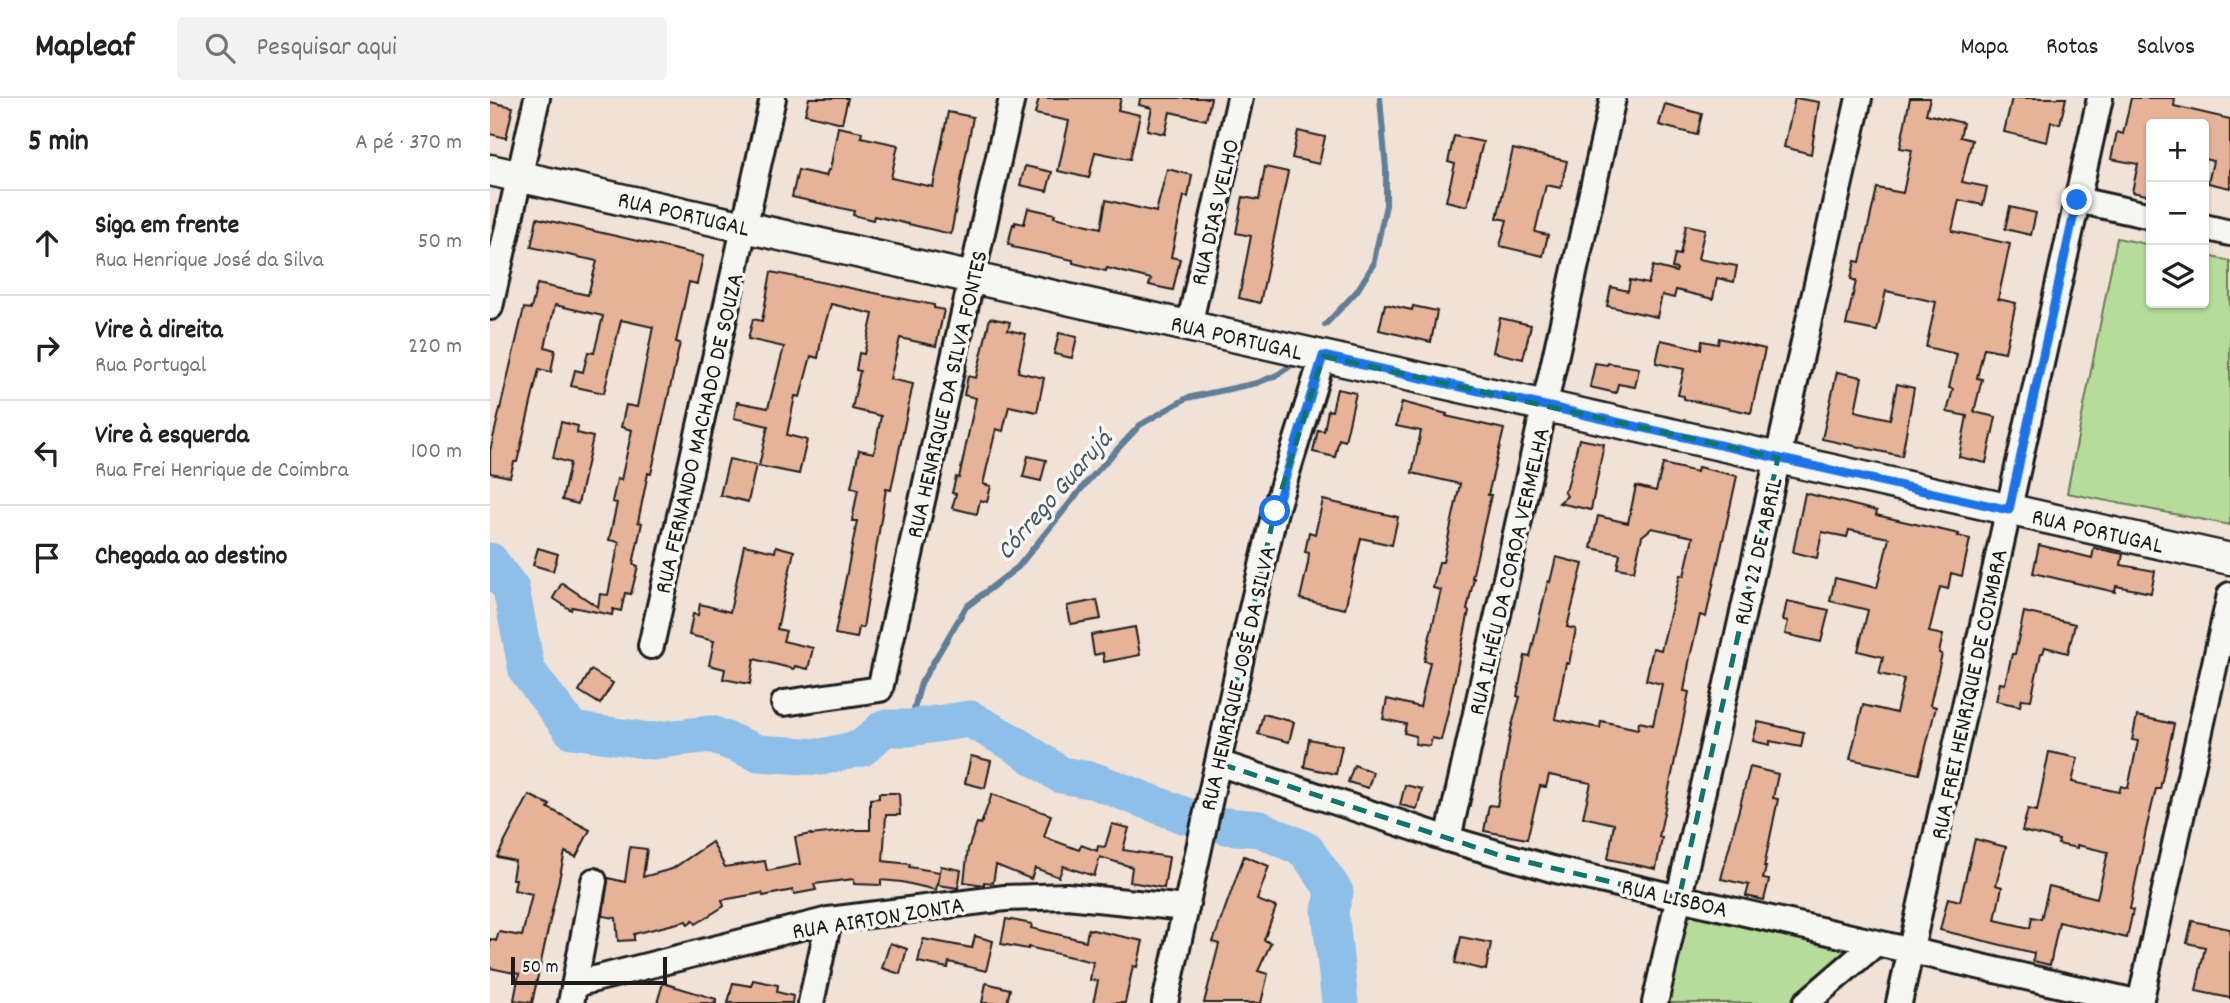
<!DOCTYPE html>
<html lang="pt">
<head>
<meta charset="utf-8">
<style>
	:root { --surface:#fff; --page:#f2f2f2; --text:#202124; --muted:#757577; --line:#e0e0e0 }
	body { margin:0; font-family:Dekko,sans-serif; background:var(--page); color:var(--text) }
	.controls { position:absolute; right:21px; top:21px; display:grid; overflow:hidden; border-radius:7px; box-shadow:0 2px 5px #0004 }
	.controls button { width:63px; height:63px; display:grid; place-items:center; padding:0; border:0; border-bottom:2px solid var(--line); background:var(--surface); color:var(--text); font:35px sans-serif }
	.scale { position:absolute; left:21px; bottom:18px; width:156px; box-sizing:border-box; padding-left:7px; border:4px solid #1c1c1c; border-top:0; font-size:19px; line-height:24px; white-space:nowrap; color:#1c1c1c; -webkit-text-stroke:5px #f6f6f2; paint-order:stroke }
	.stop { position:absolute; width:21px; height:21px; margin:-16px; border:5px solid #1a73e8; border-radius:50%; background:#fff }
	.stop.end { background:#1a73e8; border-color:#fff; box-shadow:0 2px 7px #0008 }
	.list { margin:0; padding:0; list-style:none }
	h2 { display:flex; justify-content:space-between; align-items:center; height:91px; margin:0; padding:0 28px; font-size:30px }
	h2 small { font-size:23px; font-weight:400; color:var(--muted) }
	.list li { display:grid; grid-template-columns:46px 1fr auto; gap:21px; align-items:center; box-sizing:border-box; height:105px; padding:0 28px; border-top:2px solid var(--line) }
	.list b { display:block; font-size:26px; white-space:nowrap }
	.list p { margin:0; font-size:23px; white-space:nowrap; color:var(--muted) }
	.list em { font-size:23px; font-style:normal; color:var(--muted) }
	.icon { flex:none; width:38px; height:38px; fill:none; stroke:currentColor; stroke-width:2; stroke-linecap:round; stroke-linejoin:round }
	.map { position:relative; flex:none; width:1740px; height:905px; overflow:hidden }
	header { display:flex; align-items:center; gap:42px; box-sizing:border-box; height:98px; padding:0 35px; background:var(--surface); border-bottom:2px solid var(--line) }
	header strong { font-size:33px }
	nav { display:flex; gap:38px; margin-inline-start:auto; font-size:24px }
	.search { width:490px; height:63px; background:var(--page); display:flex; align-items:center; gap:18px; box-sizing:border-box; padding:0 24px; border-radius:7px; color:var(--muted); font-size:26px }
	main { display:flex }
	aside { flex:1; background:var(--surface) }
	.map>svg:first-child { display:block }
	.green { fill:#b5dd99; stroke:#687c5a; stroke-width:2 }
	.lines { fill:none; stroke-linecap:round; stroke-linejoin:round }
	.stream { stroke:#607e97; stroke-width:6 }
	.river { stroke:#8dbfe9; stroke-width:37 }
	.building { fill:#e6b398; stroke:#1c1c1c; stroke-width:2 }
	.minor-casing { stroke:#1c1c1c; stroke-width:30 }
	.tertiary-casing { stroke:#1c1c1c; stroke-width:35 }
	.minor { stroke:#f6f6f2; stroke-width:24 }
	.tertiary { stroke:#f6f6f2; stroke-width:30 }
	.route { stroke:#1a73e8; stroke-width:9 }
	.marked { fill:none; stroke:#0f766e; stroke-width:5; stroke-dasharray:14 9; stroke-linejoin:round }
	.labels { text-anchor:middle; stroke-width:7; stroke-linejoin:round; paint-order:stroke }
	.street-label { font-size:24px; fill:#1c1c1c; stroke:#f6f6f2 }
	.water-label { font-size:26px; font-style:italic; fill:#445564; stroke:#f6f6f2 }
</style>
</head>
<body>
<header>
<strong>Mapleaf</strong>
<div class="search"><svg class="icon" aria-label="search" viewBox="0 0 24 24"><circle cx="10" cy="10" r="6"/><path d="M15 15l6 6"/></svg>Pesquisar aqui</div>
<nav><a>Mapa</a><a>Rotas</a><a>Salvos</a></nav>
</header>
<main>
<aside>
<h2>5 min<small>A pé · 370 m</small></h2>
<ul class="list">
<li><svg class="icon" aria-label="ahead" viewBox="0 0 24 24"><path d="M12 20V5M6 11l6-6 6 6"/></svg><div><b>Siga em frente</b><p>Rua Henrique José da Silva</p></div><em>50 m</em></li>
<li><svg class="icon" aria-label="right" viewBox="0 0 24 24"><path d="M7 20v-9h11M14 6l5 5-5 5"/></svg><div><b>Vire à direita</b><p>Rua Portugal</p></div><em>220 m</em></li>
<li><svg class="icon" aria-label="left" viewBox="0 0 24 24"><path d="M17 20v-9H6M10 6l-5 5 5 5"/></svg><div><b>Vire à esquerda</b><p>Rua Frei Henrique de Coimbra</p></div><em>100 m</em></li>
<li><svg class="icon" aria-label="arrive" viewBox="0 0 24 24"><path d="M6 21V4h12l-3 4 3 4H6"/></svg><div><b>Chegada ao destino</b></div></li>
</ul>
</aside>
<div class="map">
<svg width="1740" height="905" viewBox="0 0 1740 905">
	<rect width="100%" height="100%" fill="#f1e2d7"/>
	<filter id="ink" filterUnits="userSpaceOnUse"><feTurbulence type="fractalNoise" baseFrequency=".0143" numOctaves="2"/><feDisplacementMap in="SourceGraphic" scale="14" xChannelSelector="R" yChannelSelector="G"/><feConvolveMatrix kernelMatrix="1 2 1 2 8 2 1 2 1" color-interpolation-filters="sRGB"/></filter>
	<g filter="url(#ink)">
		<g class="green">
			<polygon points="1627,140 1661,147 1661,205 1714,205 1714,157 1740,163 1740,427 1577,395"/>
			<polygon points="1189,800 1386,845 1316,905 1165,905"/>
		</g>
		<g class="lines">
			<g class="stream">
				<polyline points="835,227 867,193 883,167 896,107 896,71 890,0"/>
				<polyline points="419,630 431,585 476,509 528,469 597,384 650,327 697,300 767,285 787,277 805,265"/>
			</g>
			<g class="river">
				<polyline points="0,463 21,491 37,573 82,632 161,643 221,636 268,655 331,659 372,650 394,630 419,630 480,621 523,645 571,677 605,683 696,718"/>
				<polyline points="736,728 770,731 816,752 845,794 840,812 850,905"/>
			</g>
		</g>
		<g class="building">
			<polygon points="319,0 358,0 352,25 315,16"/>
			<polygon points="549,0 631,0 628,12 650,17 640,61 605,54 599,80 568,73 579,23 545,16"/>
			<polygon points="650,0 721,0 716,22 680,14 675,36 657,32 662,10 649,7"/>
			<polygon points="1305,0 1329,4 1321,56 1294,49"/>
			<polygon points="1420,0 1440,0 1436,16 1473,25 1470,39 1482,42 1472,84 1497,89 1493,107 1469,102 1462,133 1520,146 1508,201 1526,205 1515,254 1494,250 1487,280 1492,281 1484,314 1506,319 1496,365 1469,359 1477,318 1457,314 1463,291 1459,290 1467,256 1436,249 1446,204 1396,193 1387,233 1356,227 1366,183 1361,181 1365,163 1370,164 1387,90 1413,95 1422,52 1410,50"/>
			<polygon points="1522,0 1576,0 1570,26 1561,24 1557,44 1514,34"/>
			<polygon points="1641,0 1685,0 1684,8 1740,21 1740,90 1718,85 1723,63 1714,61 1714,26 1661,26 1661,98 1642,94 1648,66 1621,61 1627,34 1633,36"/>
			<polygon points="0,4 23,9 16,40 0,36"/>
			<polygon points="1175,6 1212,16 1207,37 1169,27"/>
			<polygon points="458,14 483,19 461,136 384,118 383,122 363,117 364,113 302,99 308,72 336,78 338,72 340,72 348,29 372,34 371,39 408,47 401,80 443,89"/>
			<polygon points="808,33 835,39 829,66 802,60"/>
			<polygon points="964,38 993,44 977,108 956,103 965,66 958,64"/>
			<polygon points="1023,51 1077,63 1071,90 1056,87 1045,134 1058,137 1053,158 1010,148 1017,122 1007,120"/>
			<polygon points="535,68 562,74 557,93 530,87"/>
			<polygon points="775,69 798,74 770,205 749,200 761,138 746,135 753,99 769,102"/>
			<polygon points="677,71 702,77 698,99 694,98 681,159 690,161 683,192 659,187 661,181 617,170 616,173 583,165 583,162 522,149 523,147 518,146 523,126 525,127 525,124 534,126 538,110 565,116 564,119 611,130 616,102 666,114"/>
			<polygon points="1520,109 1546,115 1541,137 1515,131"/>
			<polygon points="47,120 213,158 207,186 199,184 186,244 190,245 161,376 158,375 148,424 152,425 143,466 148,468 141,496 135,495 131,513 123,511 122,517 82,509 81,512 63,500 72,485 108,509 110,496 118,497 129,444 119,442 127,405 122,404 127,381 131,382 142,332 131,329 136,307 147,309 163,229 131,222 114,295 81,288 85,272 93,274 98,254 104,255 113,218 65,207 55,249 65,252 61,274 49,271 27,364 24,364 20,379 0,375 0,353 34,210 41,211 47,186 98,197 107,163 41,149"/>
			<polygon points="1196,127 1215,131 1208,161 1247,168 1244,184 1227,180 1223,201 1186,192 1184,200 1172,197 1167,219 1117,208 1121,189 1138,193 1140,182 1158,186 1163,168 1186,174 1187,171 1182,170 1185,156 1190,157"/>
			<polygon points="281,174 444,207 444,210 454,212 446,248 410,240 400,281 423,286 401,392 396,391 373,530 369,529 367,540 345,536 367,423 362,423 368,391 361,389 369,352 384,355 391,318 362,311 370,273 366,272 369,255 374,256 383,216 341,206 332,237 328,260 321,258 310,299 305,298 297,337 317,342 309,376 269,368 278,328 244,320 247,304 278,310 294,249 258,241 263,221 272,223"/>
			<polygon points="895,206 922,212 923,208 947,213 941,244 889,232"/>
			<polygon points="500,220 520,224 518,232 536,236 528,274 554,280 547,314 519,308 513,333 506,331 493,386 501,388 497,404 490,402 487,416 462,410 466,396 462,395 466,379 469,380 486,300 474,297 478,278 486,280"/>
			<polygon points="1010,220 1041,227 1033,261 1003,254"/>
			<polygon points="569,235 587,239 582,260 564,256"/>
			<polygon points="1229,240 1275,251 1261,315 1194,301 1194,298 1188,297 1194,271 1166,265 1171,242 1211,251 1212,243 1228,246"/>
			<polygon points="1105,265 1117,267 1118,265 1149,270 1145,289 1128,286 1126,295 1100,289"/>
			<polygon points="1347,274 1372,279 1365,313 1400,321 1407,286 1424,290 1412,358 1332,341"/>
			<polygon points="847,291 866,295 855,343 849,341 845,359 823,354 828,332 834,333 838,312 842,313"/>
			<polygon points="912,304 957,316 956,318 1014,331 998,397 1001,397 982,480 984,480 977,512 979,513 957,618 951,642 942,640 940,648 925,646 926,638 914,635 916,626 893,621 897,601 930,609 940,564 934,563 951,492 943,490 949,464 953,464 970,386 922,375 931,333 906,328"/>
			<polygon points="71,324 88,328 87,335 103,339 88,406 72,402 80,365 63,360"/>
			<polygon points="1089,341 1114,346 1101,412 1069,405 1077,398 1074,393 1077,390"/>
			<polygon points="538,358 556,362 551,383 533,379"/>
			<polygon points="239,361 266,367 258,404 230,397"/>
			<polygon points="1173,366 1207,374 1208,369 1247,378 1216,519 1210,517 1200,559 1194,593 1199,594 1169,739 1172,740 1166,771 1118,761 1124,726 1093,719 1101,685 1059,677 1056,689 1050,688 1037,741 994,733 999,707 1007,708 1021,631 1030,599 1027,598 1035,558 1040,559 1058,483 1060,484 1066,459 1093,466 1077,529 1086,531 1079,566 1076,565 1065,621 1110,630 1111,623 1148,631 1149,624 1163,627 1172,586 1156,582 1163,550 1171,552 1190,477 1194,478 1203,439 1162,430 1152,438 1144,473 1127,470 1130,456 1101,450 1108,418 1138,425 1146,388 1166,393"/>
			<polygon points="1315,395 1387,413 1386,417 1469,436 1468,438 1480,441 1472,478 1461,475 1458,491 1450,489 1439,534 1453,537 1449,555 1452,556 1440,607 1446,609 1429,676 1360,661 1373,607 1406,615 1414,581 1389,576 1393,559 1368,553 1378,512 1340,503 1345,480 1387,490 1399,440 1359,432 1357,439 1332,434 1327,460 1303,454"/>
			<polygon points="833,402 908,419 902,447 871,440 855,511 810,501 818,465 819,455 815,454 819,434 825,436"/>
			<polygon points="254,447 285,454 286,448 304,453 287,531 296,533 293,543 323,550 318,571 305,568 304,571 264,561 260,586 233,581 235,571 219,567 224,543 199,537 203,516 208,517 210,506 240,514"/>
			<polygon points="1549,447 1602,460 1604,450 1633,456 1631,467 1665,473 1661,495 1626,488 1625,494 1543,475"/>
			<polygon points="48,450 68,456 63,473 43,467"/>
			<polygon points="607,502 611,521 581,526 577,508"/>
			<polygon points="1297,503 1339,512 1331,544 1295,536 1298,523 1293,522"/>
			<polygon points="1534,514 1585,526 1578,555 1555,549 1553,555 1551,555 1541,602 1532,601 1530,608 1506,603 1510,585 1515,586 1522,556 1525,556"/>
			<polygon points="645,529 650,557 614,564 613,555 604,557 601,537"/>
			<polygon points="101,572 123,585 110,606 89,593"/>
			<polygon points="773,616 804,624 799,644 768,636"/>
			<polygon points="1647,618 1684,626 1670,691 1666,691 1656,732 1640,811 1643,812 1637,840 1569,824 1560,867 1543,863 1544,855 1450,832 1458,800 1470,803 1485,741 1516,749 1506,787 1512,789 1505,822 1540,830 1542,819 1551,821 1559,788 1607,800 1618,754 1587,747 1587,750 1568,746 1569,742 1532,733 1538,711 1547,713 1559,654 1588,660 1582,684 1629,694 1631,688 1638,690 1648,643 1642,642"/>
			<polygon points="1268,624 1314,634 1311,649 1280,643 1280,647 1263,643"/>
			<polygon points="819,641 852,648 846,676 814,669"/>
			<polygon points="481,658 501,663 495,690 475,685"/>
			<polygon points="864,667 883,674 878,690 858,684"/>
			<polygon points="1260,669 1288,676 1283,700 1288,701 1274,769 1276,769 1273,781 1279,782 1274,802 1256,798 1259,787 1231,781"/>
			<polygon points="915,687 932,691 927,711 910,707"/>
			<polygon points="389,695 409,695 410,717 396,717 393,763 420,766 419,769 450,774 446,792 412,784 391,782 391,787 364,786 364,781 324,786 326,792 304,796 303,792 273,798 272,795 232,802 234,808 206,826 203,822 198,826 196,823 144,836 144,842 128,843 126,820 113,818 118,780 135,784 140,749 157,751 153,779 182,771 222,744 235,769 275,763 277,773 310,766 305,739 321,736 321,737 365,732 380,732 380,701 389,700"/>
			<polygon points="502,696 561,717 554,739 589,752 591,747 607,753 608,748 615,749 622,726 639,730 633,752 679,759 674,790 640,784 642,769 610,759 604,778 573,768 569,779 545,770 541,781 506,767 503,785 494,784 494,787 474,784 478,751 487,725 491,726"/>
			<polygon points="39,697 60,707 58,710 100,732 86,759 75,754 42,905 24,902 29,876 0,870 0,841 6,843 9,834 32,838 42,796 24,792 26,781 22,781 25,763 7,759"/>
			<polygon points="754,758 779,768 767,802 786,809 774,842 781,845 768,873 778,876 771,905 714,905 729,846 723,844"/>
			<polygon points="451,768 471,772 468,790 448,787"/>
			<polygon points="516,821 542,826 541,830 596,843 598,831 653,843 647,869 643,868 635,905 603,905 608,883 600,882 603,864 538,849 538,851 511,846"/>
			<polygon points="1702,823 1740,831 1740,900 1706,893 1715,849 1697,845"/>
			<polygon points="485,838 503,843 496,873 459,864 458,870 428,864 433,841 482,850"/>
			<polygon points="971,839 1001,845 996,872 965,865"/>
			<polygon points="400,845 417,851 410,876 392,870"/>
			<polygon points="263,882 288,887 287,894 303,898 302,905 238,905 243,885 261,888"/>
			<polygon points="173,885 226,901 226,905 167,905"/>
			<polygon points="496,885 520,891 517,905 492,905"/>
		</g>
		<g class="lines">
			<g class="minor-casing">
				<g id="minor">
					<polyline points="1587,102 1661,118"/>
					<polyline points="1714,129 1740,135"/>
					<polyline points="0,209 47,0"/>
					<polyline points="699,228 750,0"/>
					<polyline points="161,548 283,0"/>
					<polyline points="294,605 390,591 522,0"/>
					<polyline points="728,665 958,741 1062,771 1650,905 1740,497"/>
					<polyline points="958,741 1123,0"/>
					<polyline points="85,886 339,822 515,800 577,798 696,810"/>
					<polyline points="81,905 104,783"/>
					<polyline points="321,905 339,822"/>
					<polyline points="675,905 757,532 785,413 833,258"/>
					<polyline points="1165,905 1369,0"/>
					<polyline points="1316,905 1386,845"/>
					<polyline points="1409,905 1610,0"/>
				</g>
			</g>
			<g class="tertiary-casing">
				<polyline id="tertiary" points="0,72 1740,461"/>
			</g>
			<use href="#minor" class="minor"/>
			<use href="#tertiary" class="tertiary"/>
		</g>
	</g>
	<g class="lines" filter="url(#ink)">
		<polyline class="route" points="785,413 833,258 1519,412 1587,102"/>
	</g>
	<path class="marked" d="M 833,258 L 1288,360 L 1189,800 L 1012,758 L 728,665 L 785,413 Z"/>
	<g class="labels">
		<g class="street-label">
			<text transform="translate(724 114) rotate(-77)" y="8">RUA DIAS VELHO</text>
			<text transform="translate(194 115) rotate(13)" y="8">RUA PORTUGAL</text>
			<text transform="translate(747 239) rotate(13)" y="8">RUA PORTUGAL</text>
			<text transform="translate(456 296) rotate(-77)" y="8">RUA HENRIQUE DA SILVA FONTES</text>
			<text transform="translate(208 335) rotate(-77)" y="8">RUA FERNANDO MACHADO DE SOUZA</text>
			<text transform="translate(1608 432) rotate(13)" y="8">RUA PORTUGAL</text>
			<text transform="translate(1267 453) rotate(-77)" y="8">RUA 22 DE ABRIL</text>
			<text transform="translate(1018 473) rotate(-77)" y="8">RUA ILHÉU DA COROA VERMELHA</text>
			<text transform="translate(747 580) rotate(-77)" y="8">RUA HENRIQUE JOSÉ DA SILVA</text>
			<text transform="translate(1478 596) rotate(-78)" y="8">RUA FREI HENRIQUE DE COIMBRA</text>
			<text transform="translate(1185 799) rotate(13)" y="8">RUA LISBOA</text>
			<text transform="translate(388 819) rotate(-9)" y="8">RUA AIRTON ZONTA</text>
		</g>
		<g class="water-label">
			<text transform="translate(563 396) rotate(-49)" y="9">Córrego Guarujá</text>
		</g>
	</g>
</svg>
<div class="controls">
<button>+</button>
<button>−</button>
<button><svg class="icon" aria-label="layers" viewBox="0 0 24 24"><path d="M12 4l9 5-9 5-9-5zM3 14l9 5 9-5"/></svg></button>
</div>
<div class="scale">50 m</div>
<div class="stop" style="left:785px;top:413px"></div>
<div class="stop end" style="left:1587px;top:102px"></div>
</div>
</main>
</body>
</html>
